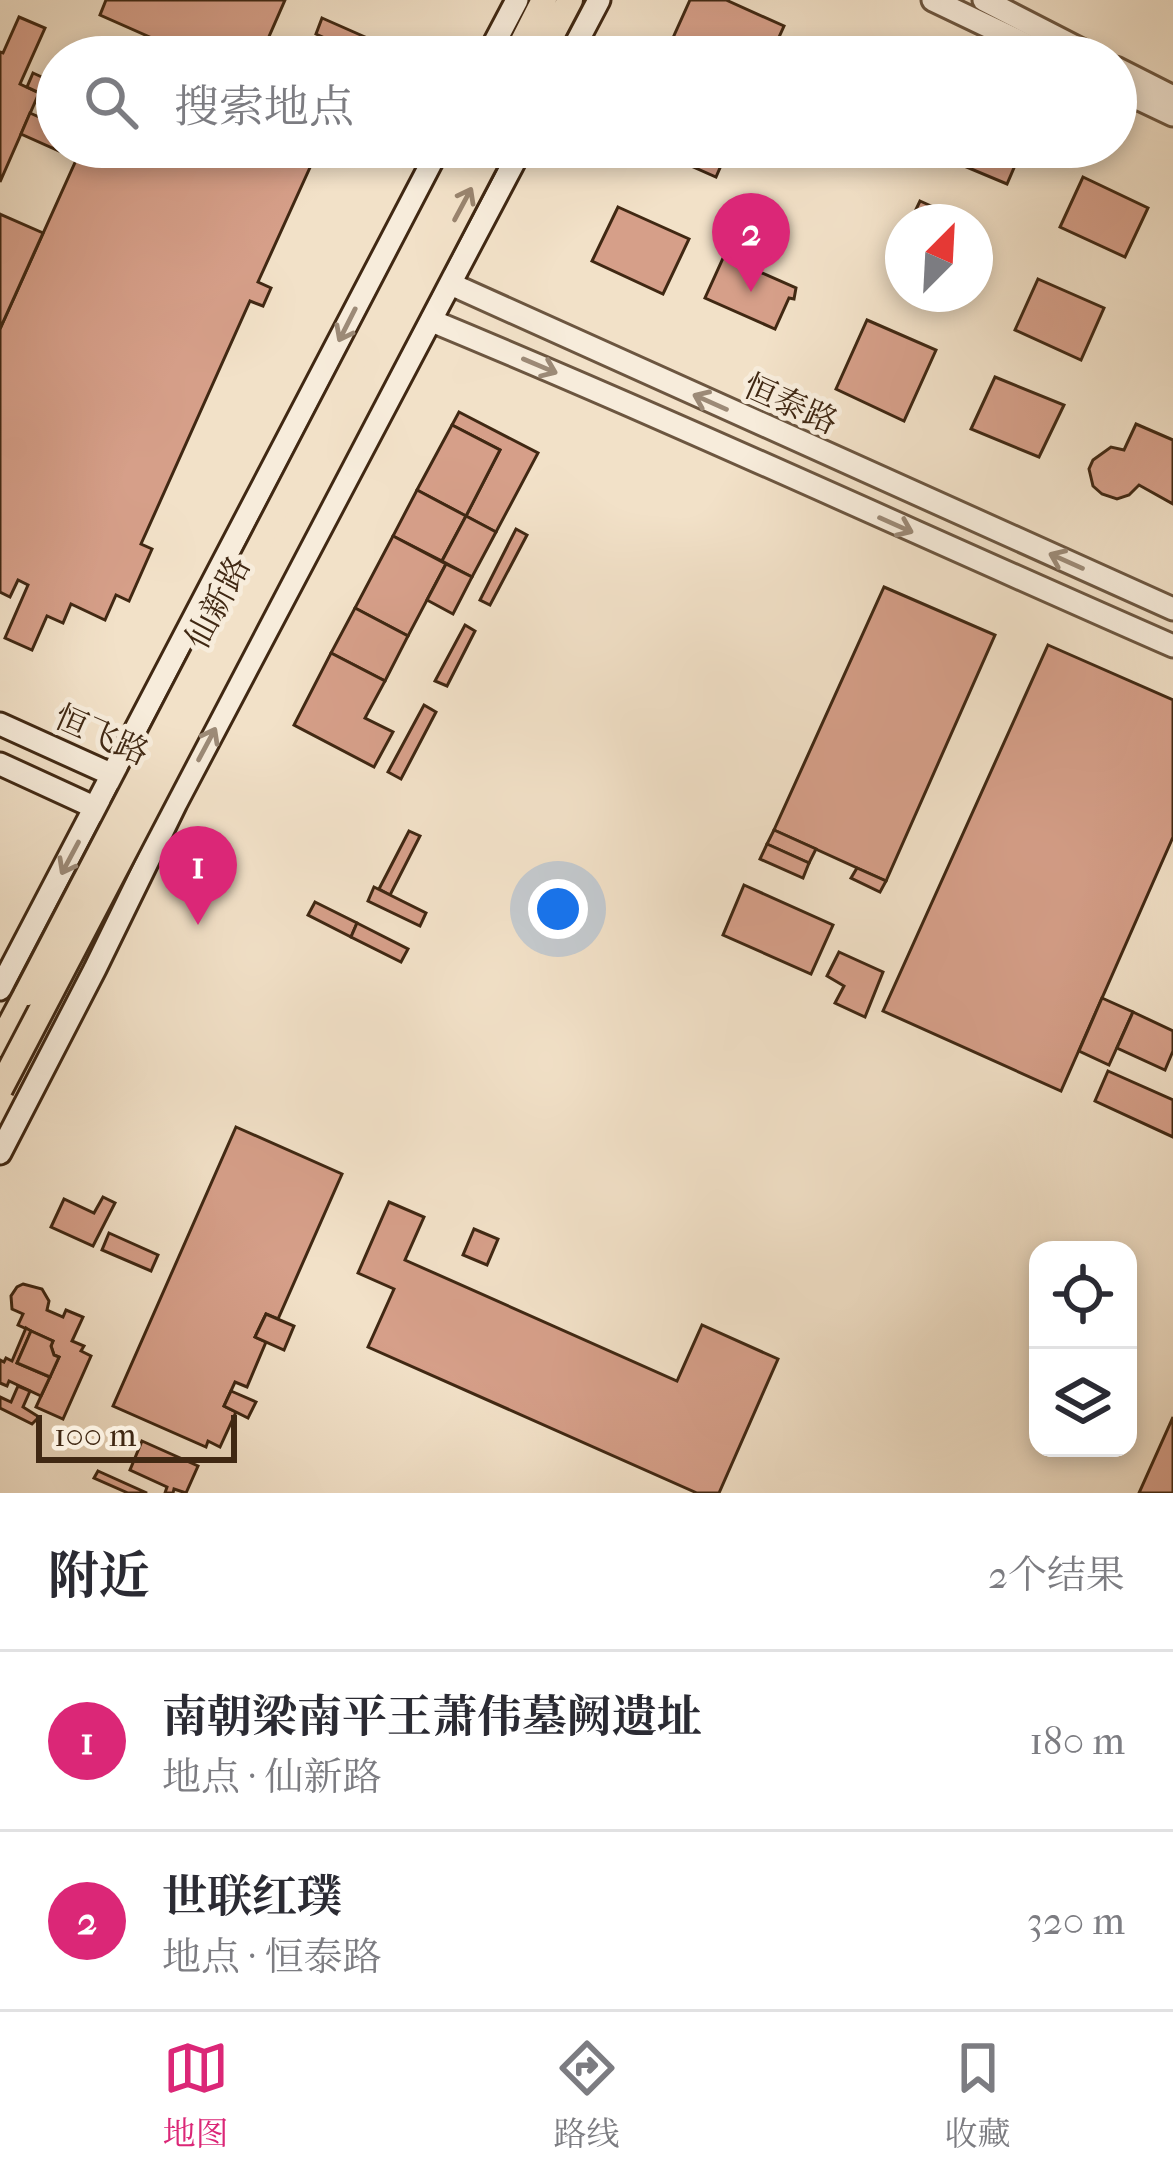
<!DOCTYPE html>
<html lang="zh">
<head>
<meta charset="utf-8">
<style>
	:root { --surface:#fff; --page:#f7f7f7; --text:#2b2b33; --muted:#7c7c81; --line:#e1e1e2; --accent:#db2777 }
	body { margin:0; font-family:"IM FELL French Canon","Noto Serif SC",serif; background:var(--page); color:var(--text) }
	.controls { position:absolute; right:36px; bottom:36px; display:grid; overflow:hidden; border-radius:24px; box-shadow:0 6px 18px #0003 }
	.controls button { width:108px; height:108px; display:grid; place-items:center; padding:0; border:0; border-bottom:3px solid var(--line); background:var(--surface); color:var(--text); font:60px sans-serif }
	.compass { position:absolute; left:885px; top:204px; width:108px; height:108px; border-radius:50%; background:var(--surface); box-shadow:0 6px 18px #0003; rotate:24deg }
	.scale { position:absolute; left:36px; bottom:30px; width:201px; box-sizing:border-box; padding-left:12px; border:6px solid #402813; border-top:0; font-size:33px; line-height:42px; white-space:nowrap; color:#402813; -webkit-text-stroke:9px #f7ecdb; paint-order:stroke }
	.you { position:absolute; left:558px; top:909px; width:42px; height:42px; margin:-30px; border:9px solid #fff; border-radius:50%; background:#1a73e8; box-shadow:0 0 0 18px #1a73e833 }
	.badge { display:grid; place-items:center; width:78px; height:78px; border-radius:50%; background:var(--accent); color:#fff; font-size:39px; font-weight:700 }
	.pin { position:absolute; translate:-50% -99px; filter:drop-shadow(0 3px 6px #0008) }
	.pin::after { content:''; position:absolute; top:63px; width:42px; height:36px; background:inherit; clip-path:polygon(0 0,100% 0,50% 100%) }
	.list { margin:0; padding:0; list-style:none }
	h2 { display:flex; justify-content:space-between; align-items:center; height:156px; margin:0; padding:0 48px; font-size:51px }
	h2 small { font-size:39px; font-weight:400; color:var(--muted) }
	.list li { display:grid; grid-template-columns:78px 1fr auto; gap:36px; align-items:center; box-sizing:border-box; height:180px; padding:0 48px; border-top:3px solid var(--line) }
	.list b { display:block; font-size:45px; white-space:nowrap }
	.list p { margin:0; font-size:39px; white-space:nowrap; color:var(--muted) }
	.list em { font-size:39px; font-style:normal; color:var(--muted) }
	.icon { flex:none; width:66px; height:66px; fill:none; stroke:currentColor; stroke-width:2; stroke-linecap:round; stroke-linejoin:round }
	.map { position:relative; flex:none; width:1173px; height:1493px; overflow:hidden }
	.search { position:absolute; background:var(--surface); box-shadow:0 6px 18px #0003; left:36px; right:36px; top:36px; height:132px; display:flex; align-items:center; gap:30px; box-sizing:border-box; padding:0 42px; border-radius:66px; color:var(--muted); font-size:45px }
	.sheet { height:516px; background:var(--surface) }
	nav { display:flex; justify-content:space-around; align-items:center; box-sizing:border-box; height:168px; border-top:3px solid var(--line); background:var(--surface); font-size:33px; color:var(--muted) }
	nav a { display:grid; justify-items:center; gap:6px }
	nav .on { color:var(--accent) }
	.map>svg:first-child { display:block }
	.building { fill:#d69f89; stroke:#402813; stroke-width:3 }
	.lines { fill:none; stroke-linecap:round; stroke-linejoin:round }
	.tertiary-casing { stroke:#6c5640; stroke-width:27 }
	.secondary-casing { stroke:#402813; stroke-width:27 }
	.primary-casing { stroke:#402813; stroke-width:30 }
	.tertiary { stroke:#f7ecdb; stroke-width:21 }
	.secondary { stroke:#f7ecdb; stroke-width:21 }
	.primary { stroke:#f2e1c8; stroke-width:24 }
	.primary-bridge-casing { stroke:#402813; stroke-width:30; stroke-linecap:butt }
	.primary-bridge { stroke:#f2e1c8; stroke-width:24 }
	.oneway { stroke:#99846e }
	.oneway2 { stroke:#9c8a77 }
	.labels { text-anchor:middle; stroke-width:10; stroke-linejoin:round; paint-order:stroke }
	.street-label { font-size:33px; fill:#402813; stroke:#f7ecdb }
</style>
</head>
<body>
<div class="map">
<svg width="1173" height="1493" viewBox="0 0 1173 1493">
	<rect width="100%" height="100%" fill="#f2e1c8"/>
	<filter id="stains"><feTurbulence type="fractalNoise" baseFrequency=".00167" numOctaves="4"/><feColorMatrix values="0 0 0 0 .2 0 0 0 0 .09 0 0 0 0 .02 0 0 0 .5 -.17"/></filter>
	<radialGradient id="worn" r=".72"><stop offset=".6" stop-color="#630" stop-opacity="0"/><stop offset="1" stop-color="#630" stop-opacity=".3"/></radialGradient>
	<g class="building">
		<polygon points="106,0 285,0 260,57 195,57 100,15"/>
		<polygon points="690,0 726,0 784,26 770,57 709,57 672,40"/>
		<polygon points="19,17 45,28 20,84 39,93 0,182 0,52 3,53"/>
		<polygon points="322,18 399,52 397,57 367,57 316,34"/>
		<polygon points="33,73 57,84 57,101 27,87"/>
		<polygon points="30,113 57,125 57,147 82,147 77,159 21,134"/>
		<polygon points="82,147 306,147 317,152 258,282 271,288 263,306 250,301 141,544 152,549 129,601 116,595 105,620 71,604 63,623 47,616 32,650 5,638 28,585 18,580 10,597 0,592 0,329"/>
		<polygon points="648,147 729,147 716,177"/>
		<polygon points="944,147 1023,147 1007,184 940,156"/>
		<polygon points="1083,177 1148,208 1125,257 1060,227"/>
		<polygon points="920,201 967,222 910,222"/>
		<polygon points="618,207 689,239 663,294 592,261"/>
		<polygon points="0,214 43,233 0,329"/>
		<polygon points="724,256 796,288 794,299 789,298 775,329 705,298"/>
		<polygon points="1038,279 1104,308 1081,360 1015,330"/>
		<polygon points="867,320 936,350 904,421 836,389"/>
		<polygon points="995,377 1064,405 1039,457 971,429"/>
		<polygon points="459,412 538,453 496,532 466,516 500,450 452,425"/>
		<polygon points="1136,424 1173,440 1173,504 1139,485 1129,495 1117,499 1102,494 1093,486 1089,469 1093,460 1111,447 1124,450"/>
		<polygon points="452,425 500,450 466,516 417,490"/>
		<polygon points="417,490 466,516 442,561 393,536"/>
		<polygon points="466,516 496,532 472,577 442,561"/>
		<polygon points="516,529 527,535 490,605 480,600"/>
		<polygon points="393,536 446,564 408,636 355,608"/>
		<polygon points="446,564 472,577 453,614 427,600"/>
		<polygon points="884,587 995,635 886,881 774,830"/>
		<polygon points="355,608 408,636 385,681 331,653"/>
		<polygon points="465,625 475,631 447,686 435,681"/>
		<polygon points="1048,645 1173,700 1173,837 1061,1091 883,1011"/>
		<polygon points="331,653 385,681 365,718 393,732 374,767 294,725"/>
		<polygon points="424,705 436,712 401,779 388,772"/>
		<polygon points="774,830 816,849 809,863 767,844"/>
		<polygon points="409,831 420,836 390,895 379,889"/>
		<polygon points="767,844 809,863 803,878 760,859"/>
		<polygon points="857,868 886,881 880,892 851,878"/>
		<polygon points="744,885 833,925 811,974 723,935"/>
		<polygon points="374,887 426,913 420,926 368,901"/>
		<polygon points="315,902 357,923 351,937 308,915"/>
		<polygon points="357,923 408,949 401,962 351,937"/>
		<polygon points="839,952 883,972 865,1017 835,1003 844,986 827,976"/>
		<polygon points="1102,998 1133,1012 1109,1065 1079,1051"/>
		<polygon points="1133,1012 1173,1031 1173,1051 1165,1070 1117,1048"/>
		<polygon points="1108,1071 1173,1100 1173,1137 1095,1101"/>
		<polygon points="236,1127 342,1174 278,1319 266,1314 255,1337 266,1342 247,1387 235,1382 224,1406 236,1412 220,1447 208,1441 206,1447 113,1406"/>
		<polygon points="103,1197 115,1203 93,1246 51,1227 64,1199 94,1213"/>
		<polygon points="389,1202 424,1217 405,1260 677,1381 702,1325 778,1359 719,1493 697,1493 368,1347 394,1289 358,1273"/>
		<polygon points="474,1229 498,1239 487,1265 463,1255"/>
		<polygon points="109,1233 158,1255 151,1271 102,1250"/>
		<polygon points="23,1284 42,1289 49,1301 47,1310 63,1317 66,1310 83,1317 72,1341 84,1346 81,1351 91,1356 63,1419 36,1407 59,1357 54,1355 51,1346 53,1341 18,1325 23,1314 12,1309 11,1296 17,1287"/>
		<polygon points="266,1314 294,1326 284,1350 255,1337"/>
		<polygon points="26,1328 31,1331 17,1363 50,1377 41,1396 9,1381 7,1386 0,1383 0,1360 4,1362 6,1358 12,1361"/>
		<polygon points="31,1331 53,1341 51,1346 54,1355 59,1357 50,1377 17,1363"/>
		<polygon points="18,1386 30,1391 23,1407 39,1417 32,1424 0,1408 0,1397 11,1402"/>
		<polygon points="231,1391 256,1402 248,1418 224,1406"/>
		<polygon points="1173,1417 1173,1493 1139,1493"/>
		<polygon points="142,1441 198,1466 186,1493 174,1489 173,1493 165,1493 167,1487 130,1470"/>
		<polygon points="98,1471 147,1493 128,1493 94,1478"/>
	</g>
	<g class="lines">
		<g class="tertiary-casing">
			<g id="tertiary">
				<polyline points="933,0 1052,57"/>
				<polyline points="984,0 1095,57"/>
				<polyline points="1116,68 1173,97"/>
				<polyline points="1116,88 1173,115"/>
				<polyline points="413,267 1173,609"/>
				<path d="M 432,321 C 681,424 926,538 1173,646"/>
			</g>
		</g>
		<g class="secondary-casing">
			<g id="secondary">
				<polyline points="487,57 517,0"/>
				<polyline points="569,57 599,0"/>
				<polyline points="0,724 126,781"/>
				<polyline points="0,764 109,814"/>
				<polyline points="0,989 440,147"/>
				<polyline points="0,1153 95,969 176,803 522,147"/>
			</g>
		</g>
		<g class="primary-casing">
			<g id="primary">
				<polyline points="515,57 544,0"/>
				<polyline points="540,57 570,0"/>
				<polyline points="0,1044 27,993"/>
			</g>
		</g>
		<use href="#tertiary" class="tertiary"/>
		<use href="#secondary" class="secondary"/>
		<use href="#primary" class="primary"/>
		<g class="primary-bridge-casing">
			<g id="primary-bridge">
				<polyline points="27,993 468,147"/>
				<polyline points="0,1089 493,147"/>
			</g>
		</g>
		<use href="#primary-bridge" class="primary-bridge"/>
	</g>
	<defs><path id="oneway-shaft" d="M-6 0H5M1.5-3L5.5 0L1.5 3" fill="none" stroke-width="1.6" stroke-linecap="round" stroke-linejoin="round" transform="scale(3)"/></defs>
	<use class="oneway" href="#oneway-shaft" transform="translate(463 204) rotate(-62)"/>
	<g class="oneway2">
		<use href="#oneway-shaft" transform="translate(347 325) rotate(117)"/>
		<use href="#oneway-shaft" transform="translate(540 366) rotate(23)"/>
		<use href="#oneway-shaft" transform="translate(710 402) rotate(-156)"/>
		<use href="#oneway-shaft" transform="translate(896 525) rotate(24)"/>
		<use href="#oneway-shaft" transform="translate(1066 561) rotate(-156)"/>
		<use href="#oneway-shaft" transform="translate(207 744) rotate(-62)"/>
		<use href="#oneway-shaft" transform="translate(70 858) rotate(118)"/>
	</g>
	<g class="labels">
		<g class="street-label">
			<text transform="translate(791 403) rotate(24)" y="12">恒泰路</text>
			<text transform="translate(217 602) rotate(-62)" y="12">仙新路</text>
			<text transform="translate(102 734) rotate(24)" y="12">恒飞路</text>
		</g>
	</g>
	<rect width="100%" height="100%" filter="url(#stains)"/>
	<rect width="100%" height="100%" fill="url(#worn)"/>
</svg>
<div class="controls">
<button><svg class="icon" aria-label="locate" viewBox="0 0 24 24"><circle cx="12" cy="12" r="6"/><path d="M12 2v4M12 18v4M2 12h4M18 12h4"/></svg></button>
<button><svg class="icon" aria-label="layers" viewBox="0 0 24 24"><path d="M12 4l9 5-9 5-9-5zM3 14l9 5 9-5"/></svg></button>
</div>
<svg class="compass" viewBox="-18 -18 36 36"><path d="M0-13l5 13h-10z" fill="#e53935"/><path d="M0 13l5-13h-10z" fill="#7c7c81"/></svg>
<div class="scale">100 m</div>
<div class="you"></div>
<div class="pin badge" style="left:198px;top:925px">1</div>
<div class="pin badge" style="left:751px;top:292px">2</div>
<div class="search"><svg class="icon" aria-label="search" viewBox="0 0 24 24"><circle cx="10" cy="10" r="6"/><path d="M15 15l6 6"/></svg>搜索地点</div>
</div>
<section class="sheet">
<h2>附近<small>2个结果</small></h2>
<ul class="list">
<li><span class="badge">1</span><div><b>南朝梁南平王萧伟墓阙遗址</b><p>地点 · 仙新路</p></div><em>180 m</em></li>
<li><span class="badge">2</span><div><b>世联红璞</b><p>地点 · 恒泰路</p></div><em>320 m</em></li>
</ul>
</section>
<nav>
<a class="on"><svg class="icon" aria-label="map" viewBox="0 0 24 24"><path d="M3 6l6-2 6 2 6-2v14l-6 2-6-2-6 2zM9 4v14M15 6v14"/></svg>地图</a>
<a><svg class="icon" aria-label="directions" viewBox="0 0 24 24"><path d="M12 3l9 9-9 9-9-9zM9 14v-3h6M13 9l2 2-2 2"/></svg>路线</a>
<a><svg class="icon" aria-label="saved" viewBox="0 0 24 24"><path d="M7 4h10v16l-5-4-5 4z"/></svg>收藏</a>
</nav>
</body>
</html>
